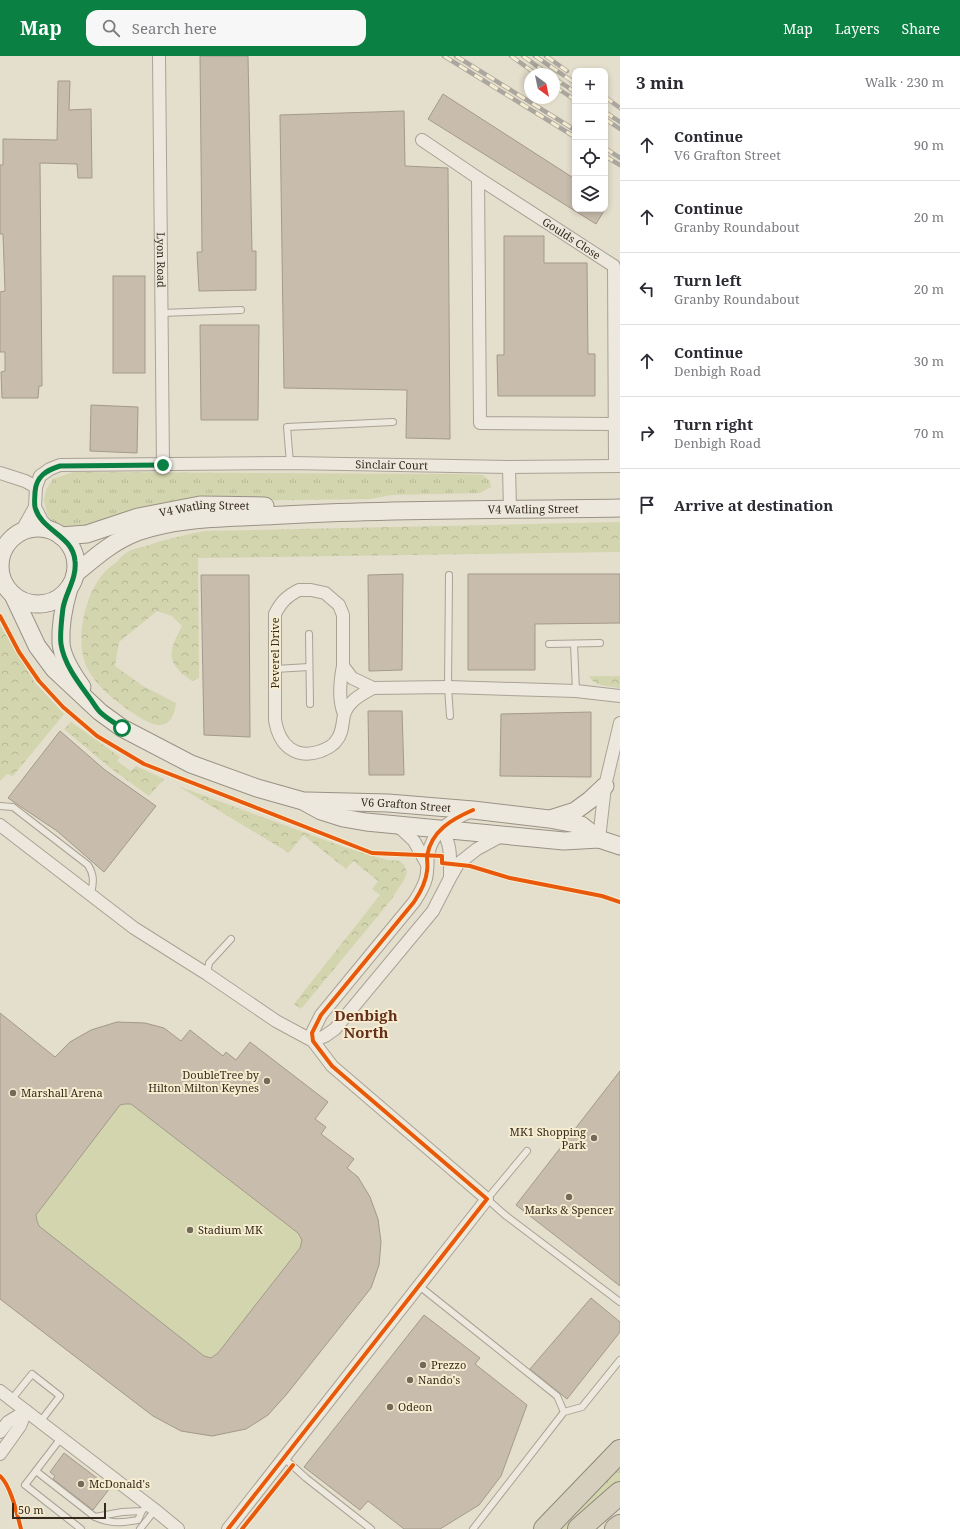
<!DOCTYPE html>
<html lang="en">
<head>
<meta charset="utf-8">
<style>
	:root { --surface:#fff; --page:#f7f7f7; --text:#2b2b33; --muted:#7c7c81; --line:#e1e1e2; --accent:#0b8043 }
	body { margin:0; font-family:"Noto Serif",serif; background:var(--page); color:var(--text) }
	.controls { position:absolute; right:12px; top:12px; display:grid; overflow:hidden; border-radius:8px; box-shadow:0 2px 6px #0003 }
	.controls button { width:36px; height:36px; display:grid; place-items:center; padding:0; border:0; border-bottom:1px solid var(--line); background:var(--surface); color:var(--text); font:20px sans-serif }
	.compass { position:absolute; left:524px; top:12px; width:36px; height:36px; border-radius:50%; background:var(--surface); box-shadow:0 2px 6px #0003; rotate:147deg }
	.scale { position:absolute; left:12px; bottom:10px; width:94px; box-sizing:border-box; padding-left:4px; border:2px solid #382b1d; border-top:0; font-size:11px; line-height:14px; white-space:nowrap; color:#382b1d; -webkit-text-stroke:3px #f6edd1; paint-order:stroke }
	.stop { position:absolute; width:12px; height:12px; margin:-9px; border:3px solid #0b8043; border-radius:50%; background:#fff }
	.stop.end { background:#0b8043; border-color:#fff; box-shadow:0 1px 4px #0008 }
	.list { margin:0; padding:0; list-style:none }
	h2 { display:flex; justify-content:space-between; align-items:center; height:52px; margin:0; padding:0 16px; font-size:17px }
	h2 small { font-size:13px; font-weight:400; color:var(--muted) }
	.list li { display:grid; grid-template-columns:26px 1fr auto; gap:12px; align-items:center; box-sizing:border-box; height:72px; padding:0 16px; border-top:1px solid var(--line) }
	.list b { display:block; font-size:15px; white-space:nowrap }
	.list p { margin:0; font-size:13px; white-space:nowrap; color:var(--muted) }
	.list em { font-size:13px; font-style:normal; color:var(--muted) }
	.icon { flex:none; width:22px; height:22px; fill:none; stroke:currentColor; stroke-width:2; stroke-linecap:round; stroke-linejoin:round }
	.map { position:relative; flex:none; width:620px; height:1473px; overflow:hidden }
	header { display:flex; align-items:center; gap:24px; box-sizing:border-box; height:56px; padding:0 20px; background:var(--accent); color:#fff }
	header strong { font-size:19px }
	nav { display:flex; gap:22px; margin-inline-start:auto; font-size:14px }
	.search { width:280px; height:36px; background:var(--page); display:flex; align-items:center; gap:10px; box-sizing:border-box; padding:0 14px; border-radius:12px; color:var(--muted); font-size:15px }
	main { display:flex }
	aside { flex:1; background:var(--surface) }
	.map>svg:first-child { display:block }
	.grass { fill:url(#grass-tufts) }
	.forest { fill:url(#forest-crowns) }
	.green { fill:#d2d5ae }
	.building { fill:#c8bcac; stroke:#a49a8b; fill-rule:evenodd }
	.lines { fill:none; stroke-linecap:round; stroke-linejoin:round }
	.lane-casing { stroke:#a9a295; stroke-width:8 }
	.street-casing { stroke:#a9a295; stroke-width:14 }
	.secondary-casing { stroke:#999285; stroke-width:19 }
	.highway-casing { stroke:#8f887c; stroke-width:24 }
	.lane { stroke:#ece8de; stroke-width:6 }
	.street { stroke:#ece8de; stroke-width:12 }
	.secondary { stroke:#ece8de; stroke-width:17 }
	.highway { stroke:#d7cfbd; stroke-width:22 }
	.rail-casing { stroke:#aba79e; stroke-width:4.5 }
	.rail { stroke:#f6edd1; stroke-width:3; stroke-dasharray:9; stroke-linecap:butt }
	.cycleway-casing { stroke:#f6edd1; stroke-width:6 }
	.cycleway { stroke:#e8590c; stroke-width:4 }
	.route { stroke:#0b8043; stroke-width:5 }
	.poi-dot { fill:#746a5a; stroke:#f6edd1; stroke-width:1.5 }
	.labels { text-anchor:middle; stroke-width:4; stroke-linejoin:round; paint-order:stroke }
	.street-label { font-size:11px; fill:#382b1d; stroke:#f6edd1 }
	.poi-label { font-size:11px; fill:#382b1d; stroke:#f6edd1; text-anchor:start }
	.district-label { font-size:15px; font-weight:bold; fill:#652f1c; stroke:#f6edd1 }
</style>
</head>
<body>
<header>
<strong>Map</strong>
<div class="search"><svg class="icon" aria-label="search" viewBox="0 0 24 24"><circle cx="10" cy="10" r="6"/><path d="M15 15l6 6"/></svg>Search here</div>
<nav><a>Map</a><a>Layers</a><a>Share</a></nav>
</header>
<main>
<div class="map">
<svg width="620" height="1473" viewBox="0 0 620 1473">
	<defs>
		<pattern id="grass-tufts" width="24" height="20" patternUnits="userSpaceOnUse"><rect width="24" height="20" fill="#d2d5ae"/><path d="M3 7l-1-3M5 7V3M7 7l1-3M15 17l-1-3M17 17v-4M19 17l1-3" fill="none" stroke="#b5b795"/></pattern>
		<pattern id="forest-crowns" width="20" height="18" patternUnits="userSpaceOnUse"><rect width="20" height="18" fill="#d2d5ae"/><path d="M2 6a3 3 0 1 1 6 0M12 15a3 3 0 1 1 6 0" fill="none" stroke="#b5b795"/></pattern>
	</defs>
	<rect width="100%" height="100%" fill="#e4decc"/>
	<g class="grass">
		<polygon points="73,416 456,418 483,419 490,425 491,431 480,437 391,439 370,443 211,445 84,471 67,472 51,464 47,458 44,444 46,434 53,423"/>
		<polygon points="620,1408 620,1427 569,1473 556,1473"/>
	</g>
	<g class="forest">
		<path d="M 620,466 L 620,496 L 198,502 L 199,622 L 192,625 C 164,606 169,595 182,570 L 172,560 L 157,555 L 119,586 L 115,610 L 143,630 L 176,647 C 172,678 153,671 133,657 C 115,645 93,628 85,607 C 76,581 85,539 103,518 C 107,513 112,509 117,506 C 120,502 124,498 128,496 C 132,493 138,492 143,491 C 163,484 183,479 205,475 Z"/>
		<polygon points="0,569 35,627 64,658 13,720 7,718 0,725"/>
		<path d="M 589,620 L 620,620 L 620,632 C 609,630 595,631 589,620 Z"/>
		<polygon points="71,666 120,701 117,705 131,715 136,710 164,723 149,740 109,711 64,673"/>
		<polygon points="178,730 344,791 387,804 400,805 404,809 407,816 404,824 391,844 301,953 294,948 380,839 372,833 378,825 353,805 346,813 303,779 289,797"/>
	</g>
	<polygon class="green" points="117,966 145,967 164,972 181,985 358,1121 370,1141 378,1163 381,1186 379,1209 371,1232 286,1339 246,1373 212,1380 181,1375 153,1360 0,1243 0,1071 53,1003 70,986 91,974"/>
	<g class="building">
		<polygon points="200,0 248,0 252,195 256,195 256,234 199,235 197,196 202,196"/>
		<polygon points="58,25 70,25 69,54 91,53 92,122 78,122 77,108 40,107 42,330 39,330 38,342 2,342 1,316 5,315 5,296 0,296 0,236 5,235 3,178 0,178 0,109 3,109 3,83 57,84"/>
		<polygon points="443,38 575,123 575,153 605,153 596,168 428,63"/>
		<polygon points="404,55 405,110 448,112 450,383 406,382 407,334 284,332 280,59"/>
		<polygon points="504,180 544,180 544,207 587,207 588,298 595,298 595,340 498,340 497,299 504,299"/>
		<rect x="113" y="220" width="32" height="97"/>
		<polygon points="200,269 259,269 258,364 201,364"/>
		<polygon points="91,349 138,351 137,397 90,395"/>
		<polygon points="403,518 402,614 369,615 368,519"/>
		<polygon points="468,518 620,518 620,567 535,568 535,614 468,614"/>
		<polygon points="201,519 249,519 250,681 204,679"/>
		<polygon points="368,655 402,655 404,719 369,719"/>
		<polygon points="591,656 591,721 500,720 501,658"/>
		<polygon points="60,675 105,714 156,750 104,816 57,775 8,742"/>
		<path d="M 0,957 L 55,1001 L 70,986 L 91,974 L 117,966 L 145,967 L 164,972 L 181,985 L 190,974 L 223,1000 L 226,996 L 236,1004 L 250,986 L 328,1046 L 315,1063 L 326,1071 L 321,1078 L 354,1103 L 347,1112 L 358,1121 L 370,1141 L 378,1163 L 381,1186 L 379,1209 L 371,1232 L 286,1339 L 268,1359 L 246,1373 L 212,1380 L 181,1375 L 153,1360 L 0,1243 ZM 125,1048 L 131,1048 L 298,1177 L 302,1184 L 300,1192 L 218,1297 L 211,1302 L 204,1300 L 39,1170 L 37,1165 L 36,1159 L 120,1049 Z"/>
		<polygon points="620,1015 620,1230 516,1149"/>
		<polygon points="591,1242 620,1266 620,1276 567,1343 530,1313"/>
		<polygon points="424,1259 480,1302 475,1308 527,1349 501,1420 479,1449 440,1473 404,1473 368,1445 360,1454 304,1411"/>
		<polygon points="64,1397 110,1432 93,1454 53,1423 55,1420 50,1416"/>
	</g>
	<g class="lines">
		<g class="lane-casing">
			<g id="lane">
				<polyline points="162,257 241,254"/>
				<polyline points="290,407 287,371 393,366"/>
				<polyline points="449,519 448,631 450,660"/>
				<polyline points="309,578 310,648"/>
				<polyline points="549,588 600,587"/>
				<polyline points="574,588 576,635"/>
				<polyline points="275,613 309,611"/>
				<path d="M 0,750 L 13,751 L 88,809 C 95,820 93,827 91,839"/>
				<polyline points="207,918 209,907 231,883"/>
				<polyline points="527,1095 487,1143 505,1159 620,1246"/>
				<polyline points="418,1229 557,1340 564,1356"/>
				<polyline points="11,1344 32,1318 60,1340 40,1366"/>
				<polyline points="61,1382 25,1429 81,1473"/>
				<polyline points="284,1402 306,1422 371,1473"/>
				<polyline points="36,1415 95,1461 122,1456 142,1455 148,1449"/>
				<path d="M 95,1461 C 112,1468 120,1467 138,1464 L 142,1455"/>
				<polyline points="140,1473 155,1454"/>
				<polyline points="473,1473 564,1356 582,1351 620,1304"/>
			</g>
		</g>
		<g class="street-casing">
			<g id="street">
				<path id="s1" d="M 159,0 L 163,409"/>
				<path id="s2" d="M 422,84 L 478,122 L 614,210 L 615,410"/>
				<polyline points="478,122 480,367 615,368"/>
				<polyline points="509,411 510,454"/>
				<polyline points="0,417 25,425 36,431"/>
				<polyline points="35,451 42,465 51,474"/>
				<path id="s3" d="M 21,476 L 35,451 L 36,431 L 40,420 L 50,413 L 60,409 L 290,407 L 509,411 L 620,410"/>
				<path d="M 299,534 L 311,534 L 325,537 L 339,549 L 343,559 L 343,610 L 352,622 L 373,632 C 362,638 348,645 344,659 C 342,668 343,677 336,685 C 333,690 326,693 321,695 C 295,704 279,689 275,664 L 275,558 C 281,546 287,540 299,534 Z"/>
				<path d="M 343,610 C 340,625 338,643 344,658"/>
				<polyline points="373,632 448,631 576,635 620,640"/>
				<polyline points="0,769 134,872 207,918 276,965 313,985 325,980 335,973 433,855 450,822 458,808 477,793 503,779"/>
				<polyline points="397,769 414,785 427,808"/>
				<path d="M 441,773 C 452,788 450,803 450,820"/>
				<polyline points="599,783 605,730 620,667"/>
				<polyline points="0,1335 155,1454 178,1473"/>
				<polyline points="0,1376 8,1366 26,1355"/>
				<polyline points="0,1398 20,1370 26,1355"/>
				<path d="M 228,1473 L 487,1143 L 332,1010 L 313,985 L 312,977 L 321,959 L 414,846 C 420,837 427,826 427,815 C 428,809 427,804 428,799 C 432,775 452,763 472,755"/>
			</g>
		</g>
		<g class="secondary-casing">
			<g id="secondary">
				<circle cx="38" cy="510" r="38"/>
				<path id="s4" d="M 61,480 L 87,478 L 138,461 L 200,449 L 265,450"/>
				<path id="s5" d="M 75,518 C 94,502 113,485 137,476 C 184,460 235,462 284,459 C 396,453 508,454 620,452"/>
				<path d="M 69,532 C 64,549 60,569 61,587 C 62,601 74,620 82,631"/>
				<polyline points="13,539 37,590 54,613 100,656 122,672 191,708 257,732 303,745 321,755 343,762 366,766 564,785 599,783 620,790"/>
				<path id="s6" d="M 307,745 L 388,747 L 473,754 L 549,763 L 581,769 L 599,783"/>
				<polyline points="553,762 575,755 590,744 605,730"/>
			</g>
		</g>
		<g class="highway-casing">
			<g id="highway">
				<polyline points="545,1473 620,1395"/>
				<polyline points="579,1473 620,1437"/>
				<polyline points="616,1473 620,1470"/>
			</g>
		</g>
		<use href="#lane" class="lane"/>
		<use href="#street" class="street"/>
		<use href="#secondary" class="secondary"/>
		<use href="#highway" class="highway"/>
		<g class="rail-casing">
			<g id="rail">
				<polyline points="444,0 575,81"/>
				<polyline points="456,0 575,74"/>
				<polyline points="511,0 536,18"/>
				<polyline points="523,0 548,18"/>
				<polyline points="535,0 575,27"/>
				<polyline points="546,0 567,15"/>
				<polyline points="554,22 575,36"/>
				<polyline points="554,30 575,44"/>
				<polyline points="605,41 620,52"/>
				<polyline points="605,56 620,66"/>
				<polyline points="605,63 620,73"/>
				<polyline points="605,92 620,102"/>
				<polyline points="605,100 620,109"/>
			</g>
		</g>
		<use href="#rail" class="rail"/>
		<g class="cycleway-casing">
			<g id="cycleway">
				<polyline points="0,560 19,596 39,625 63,651 97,680 144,708 372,797 442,800 442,807 470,810 510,822 602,840 620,846"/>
				<path d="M 0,1420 C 11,1430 17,1458 21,1473"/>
				<path d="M 228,1473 L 487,1143 L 332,1010 L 313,985 L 312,977 L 321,959 L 414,846 C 420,837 426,826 427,815 C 428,810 427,805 427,800 C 431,775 452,763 473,754"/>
				<polyline points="242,1473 293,1409"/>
			</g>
		</g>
		<use href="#cycleway" class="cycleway"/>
	</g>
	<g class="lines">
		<path class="route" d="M 122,672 C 115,667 106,662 100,656 C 96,652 93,646 89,641 C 78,626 64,608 61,588 C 60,581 62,560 63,552 C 66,536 77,522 75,505 C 73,479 41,475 35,451 C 34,446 35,440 35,436 C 36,420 47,414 60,410 L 163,409"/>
	</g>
	<g class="poi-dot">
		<circle cx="267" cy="1025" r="4"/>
		<circle cx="13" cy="1037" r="4"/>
		<circle cx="594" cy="1082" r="4"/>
		<circle cx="569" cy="1141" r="4"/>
		<circle cx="190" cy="1174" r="4"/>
		<circle cx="423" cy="1309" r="4"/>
		<circle cx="410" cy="1324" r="4"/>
		<circle cx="390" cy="1351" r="4"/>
		<circle cx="81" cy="1428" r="4"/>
	</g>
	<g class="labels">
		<g class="street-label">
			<text dy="4" stroke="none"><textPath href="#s2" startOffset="179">Goulds Close</textPath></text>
			<text dy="4" stroke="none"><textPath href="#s1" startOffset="204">Lyon Road</textPath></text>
			<text dy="4" stroke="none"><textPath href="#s3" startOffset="415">Sinclair Court</textPath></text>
			<text dy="4" stroke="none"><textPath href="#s5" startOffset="473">V4 Watling Street</textPath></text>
			<text dy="4" stroke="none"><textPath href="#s4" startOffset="147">V4 Watling Street</textPath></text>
			<text transform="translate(275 597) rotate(-90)" y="4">Peverel Drive</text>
			<text dy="4" stroke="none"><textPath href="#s6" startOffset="99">V6 Grafton Street</textPath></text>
		</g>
		<g class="poi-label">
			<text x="259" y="1023" text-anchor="end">DoubleTree by<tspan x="259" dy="13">Hilton Milton Keynes</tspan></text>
			<text x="21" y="1041">Marshall Arena</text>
			<text x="586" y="1080" text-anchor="end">MK1 Shopping<tspan x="586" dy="13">Park</tspan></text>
			<text x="569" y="1158" text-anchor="middle">Marks &amp; Spencer</text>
			<text x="198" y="1178">Stadium MK</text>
			<text x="431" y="1313">Prezzo</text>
			<text x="418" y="1328">Nando's</text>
			<text x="398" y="1355">Odeon</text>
			<text x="89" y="1432">McDonald's</text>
		</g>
		<g class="district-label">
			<text x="366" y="965">Denbigh<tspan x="366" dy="17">North</tspan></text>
		</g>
	</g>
</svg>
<div class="controls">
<button>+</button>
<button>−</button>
<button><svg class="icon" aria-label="locate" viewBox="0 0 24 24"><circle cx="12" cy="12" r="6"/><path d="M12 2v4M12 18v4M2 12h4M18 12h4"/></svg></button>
<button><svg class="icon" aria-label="layers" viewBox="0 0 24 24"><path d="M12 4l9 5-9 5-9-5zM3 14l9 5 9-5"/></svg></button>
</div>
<svg class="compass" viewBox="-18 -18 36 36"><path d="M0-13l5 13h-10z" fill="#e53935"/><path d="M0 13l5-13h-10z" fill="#7c7c81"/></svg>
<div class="scale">50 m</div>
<div class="stop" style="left:122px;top:672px"></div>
<div class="stop end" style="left:163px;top:409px"></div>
</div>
<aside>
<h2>3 min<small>Walk · 230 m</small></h2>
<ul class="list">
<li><svg class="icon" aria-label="ahead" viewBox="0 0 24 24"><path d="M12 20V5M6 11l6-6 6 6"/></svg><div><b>Continue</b><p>V6 Grafton Street</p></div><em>90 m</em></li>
<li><svg class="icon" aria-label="ahead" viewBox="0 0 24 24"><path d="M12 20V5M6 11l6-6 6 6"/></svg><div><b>Continue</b><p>Granby Roundabout</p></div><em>20 m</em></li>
<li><svg class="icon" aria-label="left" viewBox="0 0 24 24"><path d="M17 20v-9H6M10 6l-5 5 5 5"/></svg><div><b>Turn left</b><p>Granby Roundabout</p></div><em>20 m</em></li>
<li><svg class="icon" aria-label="ahead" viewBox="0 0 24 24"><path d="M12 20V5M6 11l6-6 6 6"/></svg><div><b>Continue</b><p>Denbigh Road</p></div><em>30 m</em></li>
<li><svg class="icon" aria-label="right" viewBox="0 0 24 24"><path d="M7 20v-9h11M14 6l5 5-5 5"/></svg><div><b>Turn right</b><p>Denbigh Road</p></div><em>70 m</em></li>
<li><svg class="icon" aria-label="arrive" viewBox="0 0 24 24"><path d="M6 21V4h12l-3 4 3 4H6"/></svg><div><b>Arrive at destination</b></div></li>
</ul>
</aside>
</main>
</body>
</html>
